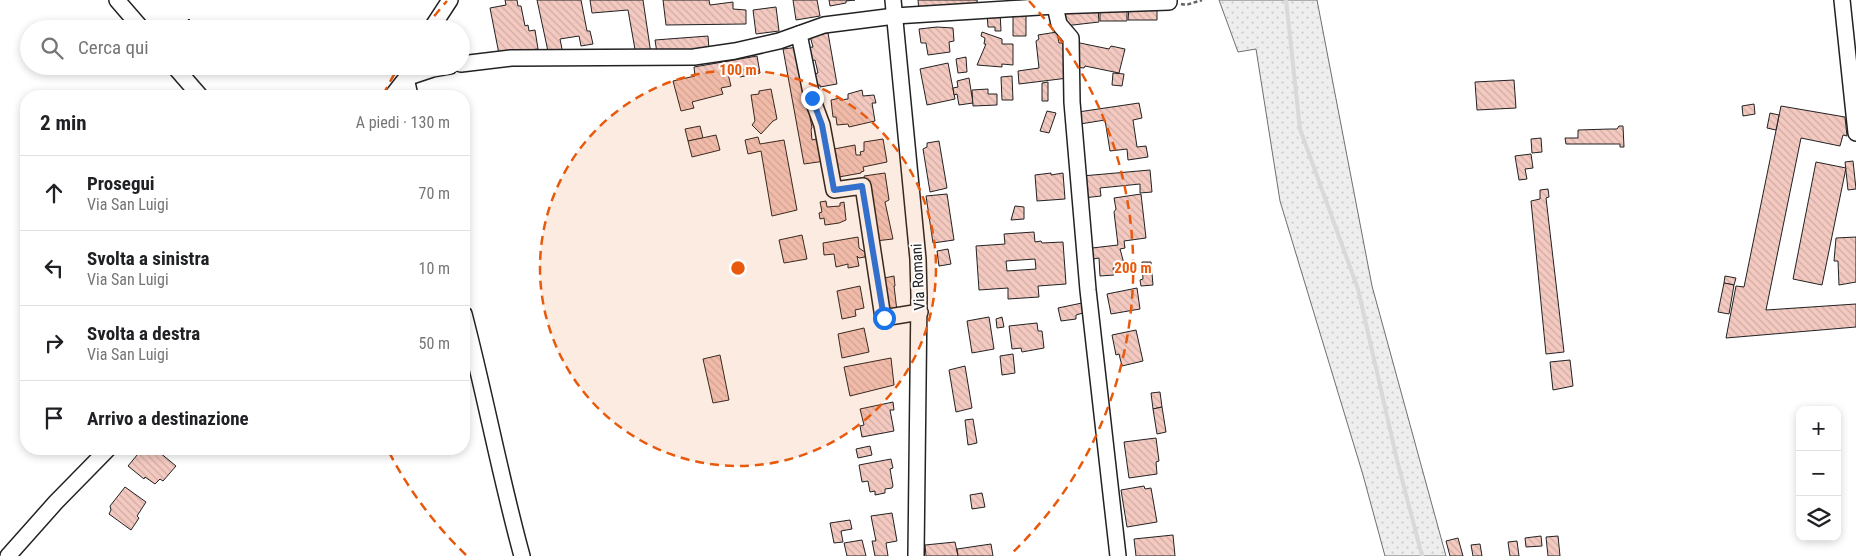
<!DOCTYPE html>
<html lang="it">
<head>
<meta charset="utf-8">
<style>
	:root { --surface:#fff; --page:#f2f2f2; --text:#202124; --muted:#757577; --line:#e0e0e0 }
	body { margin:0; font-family:"Roboto Condensed",sans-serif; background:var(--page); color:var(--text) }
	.controls { position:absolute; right:15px; bottom:15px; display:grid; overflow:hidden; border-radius:10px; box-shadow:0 2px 8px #0003 }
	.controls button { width:45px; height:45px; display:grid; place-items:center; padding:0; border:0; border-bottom:1px solid var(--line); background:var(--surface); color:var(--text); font:25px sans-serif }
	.stop { position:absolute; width:15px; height:15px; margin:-11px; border:4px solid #1a73e8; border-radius:50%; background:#fff }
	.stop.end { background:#1a73e8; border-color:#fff; box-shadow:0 1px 5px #0008 }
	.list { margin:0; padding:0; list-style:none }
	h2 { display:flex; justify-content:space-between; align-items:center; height:65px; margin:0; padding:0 20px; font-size:21px }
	h2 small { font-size:16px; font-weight:400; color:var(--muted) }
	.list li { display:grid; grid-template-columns:32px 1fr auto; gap:15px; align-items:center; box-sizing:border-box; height:75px; padding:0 20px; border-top:1px solid var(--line) }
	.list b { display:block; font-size:19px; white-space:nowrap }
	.list p { margin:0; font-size:16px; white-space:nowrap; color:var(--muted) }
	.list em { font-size:16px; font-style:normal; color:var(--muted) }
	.icon { flex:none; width:28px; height:28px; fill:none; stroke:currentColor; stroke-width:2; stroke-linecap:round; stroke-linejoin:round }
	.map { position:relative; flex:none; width:1856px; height:556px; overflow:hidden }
	.search { position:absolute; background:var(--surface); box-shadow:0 2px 8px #0003; left:20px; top:20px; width:450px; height:55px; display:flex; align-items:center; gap:12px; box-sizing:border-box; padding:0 18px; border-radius:28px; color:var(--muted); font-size:19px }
	.panel { position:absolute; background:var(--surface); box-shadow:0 2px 8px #0003; left:20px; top:90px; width:450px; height:365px; border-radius:20px }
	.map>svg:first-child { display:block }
	.grass { fill:url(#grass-dots); stroke:#6f6f6f }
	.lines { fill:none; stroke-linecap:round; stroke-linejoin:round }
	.stream { stroke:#d9d9d9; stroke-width:4 }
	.building { fill:url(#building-back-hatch); stroke:#222; fill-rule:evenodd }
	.minor-casing { stroke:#222; stroke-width:18 }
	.path { stroke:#646464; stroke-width:2.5; stroke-dasharray:4 2.5; stroke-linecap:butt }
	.minor { stroke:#fff; stroke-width:15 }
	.route { stroke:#1a73e8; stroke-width:6 }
	.ring { fill:none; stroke:#e8590c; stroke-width:2.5; stroke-dasharray:9 6 }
	.labels { text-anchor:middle; stroke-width:4; stroke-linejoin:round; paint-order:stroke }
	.street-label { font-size:15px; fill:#222; stroke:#fff }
	.centre { fill:#e8590c; stroke:#fff; stroke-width:2.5 }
	.ring-label { font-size:15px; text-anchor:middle; font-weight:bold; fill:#e8590c; stroke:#fff; stroke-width:4; stroke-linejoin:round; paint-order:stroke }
</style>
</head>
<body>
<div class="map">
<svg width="1856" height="556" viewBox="0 0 1856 556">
	<defs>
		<pattern id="grass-dots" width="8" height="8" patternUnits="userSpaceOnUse" patternTransform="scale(1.25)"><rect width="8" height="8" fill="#eee"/><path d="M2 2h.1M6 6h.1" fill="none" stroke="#ccc" stroke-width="1.8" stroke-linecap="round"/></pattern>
		<pattern id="building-back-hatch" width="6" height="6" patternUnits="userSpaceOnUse" patternTransform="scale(1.25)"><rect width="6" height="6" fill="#f3c9c0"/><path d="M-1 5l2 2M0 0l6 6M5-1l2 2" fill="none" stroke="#d0aca5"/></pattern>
	</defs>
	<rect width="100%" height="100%" fill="#fff"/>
	<polygon class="grass" points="1219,0 1317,0 1372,286 1446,556 1385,556 1363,475 1280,201 1256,49 1238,52"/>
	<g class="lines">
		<polyline class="stream" points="1286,0 1300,129 1358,289 1397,460 1422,556"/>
	</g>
	<g class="building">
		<polygon points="505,0 517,0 518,6 521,6 525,26 528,25 529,31 535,30 538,49 499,54 490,8 506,5"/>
		<polygon points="537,0 581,0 587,31 590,31 593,44 581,46 579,36 560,39 563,54 549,56"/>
		<polygon points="590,0 643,0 651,54 636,55 628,10 592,13"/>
		<polygon points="663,0 709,0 710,5 733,2 733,9 746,10 746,24 666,25"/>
		<polygon points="793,0 817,0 820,16 796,20"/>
		<polygon points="829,0 855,0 846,1 846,3 830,6"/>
		<polygon points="918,0 977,0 978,9 919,12"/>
		<polygon points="776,7 779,31 756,34 753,10"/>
		<polygon points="1127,8 1127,21 1100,21 1100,9"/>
		<polygon points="1129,8 1157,8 1157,20 1128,20"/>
		<polygon points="1098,9 1099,22 1064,26 1062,12"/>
		<polygon points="1026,10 1026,36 1013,36 1013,11"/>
		<polygon points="1000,12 1001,31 995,31 995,27 988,27 987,13"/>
		<polygon points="189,19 197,29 178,29"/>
		<polygon points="937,27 953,28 954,41 949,42 950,52 928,55 926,43 921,43 919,29"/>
		<polygon points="982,32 1002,39 1002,44 1013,44 1013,65 1002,64 1002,67 977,65 986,44 984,44 985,38 981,36"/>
		<polygon points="1057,32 1059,43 1065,43 1068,78 1019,84 1018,71 1039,68 1036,41 1039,39 1038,35"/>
		<polygon points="828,33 837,84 820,87 820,85 812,86 809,75 818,73 815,60 807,61 805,48 813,47 810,36"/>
		<polygon points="708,36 709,49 657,53 655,40"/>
		<polygon points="1075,42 1109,49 1111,46 1125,49 1119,73 1085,66 1084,68 1074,67"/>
		<polygon points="798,47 812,128 811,129 812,140 821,138 825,161 804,164 783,49"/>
		<polygon points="757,56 760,73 740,77 738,72 728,74 731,86 721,88 723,94 692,102 694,108 681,111 673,81 695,76 694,67"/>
		<polygon points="966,57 967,72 958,73 956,59"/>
		<polygon points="948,63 955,99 927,105 920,69"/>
		<polygon points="1113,73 1124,74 1122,86 1112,85"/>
		<polygon points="1012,76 1013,100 1002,100 1001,77"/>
		<polygon points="969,78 973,103 959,105 957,94 954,95 953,88 958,87 957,81"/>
		<polygon points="1514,80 1516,108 1477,110 1475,82"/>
		<polygon points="1048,82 1048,101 1042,101 1042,83"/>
		<polygon points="771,89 777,119 773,121 761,134 752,125 755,121 751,95 759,94 759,91"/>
		<polygon points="988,89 988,94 997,94 997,105 973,106 972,90"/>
		<polygon points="862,90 863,96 874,95 876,103 872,103 875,121 849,127 848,124 837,125 836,117 833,117 831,100 840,98 840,100 848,99 848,94"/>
		<polygon points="1139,103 1142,118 1133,120 1137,147 1146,146 1148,157 1128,160 1127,149 1110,151 1105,120 1080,124 1078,112"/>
		<polygon points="1754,104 1755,114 1743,116 1742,106"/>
		<polygon points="1781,106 1845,117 1847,136 1843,135 1840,146 1801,138 1766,310 1856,304 1856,327 1726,338 1736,286 1744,287"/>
		<polygon points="1047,111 1056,113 1049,133 1040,131"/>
		<polygon points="1770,113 1779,115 1776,130 1767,128"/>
		<polygon points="700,126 703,138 688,141 685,129"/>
		<polygon points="1619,126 1623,126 1624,147 1620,147 1620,144 1566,144 1565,138 1578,138 1578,130 1610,129 1617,129"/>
		<polygon points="716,135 720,150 692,157 688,141"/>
		<polygon points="758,137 760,144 784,140 797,210 772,216 761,151 748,154 745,140"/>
		<polygon points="1541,138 1542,152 1532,153 1531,139"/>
		<polygon points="883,139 887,162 863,167 864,171 861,172 861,173 839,177 834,149 855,145 856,155 861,155 860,152 864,151 864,142"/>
		<polygon points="939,141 947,188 930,192 923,149 927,147 927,143"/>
		<polygon points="1531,154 1533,168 1525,169 1527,179 1519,180 1515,156"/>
		<polygon points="1853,161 1856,189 1848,190 1845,162"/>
		<polygon points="1816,162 1846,168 1822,285 1793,279"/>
		<polygon points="1150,170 1152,192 1140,193 1140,184 1100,188 1101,196 1083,198 1082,176"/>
		<polygon points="885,173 889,200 885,202 893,239 875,241 864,176"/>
		<polygon points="1051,173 1051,175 1063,173 1065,199 1037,201 1035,175"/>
		<polygon points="1548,189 1549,197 1546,198 1564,352 1546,354 1531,201 1540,199 1540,190"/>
		<polygon points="947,194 954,240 933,243 926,196"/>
		<polygon points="1141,194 1146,238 1124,241 1125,248 1120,249 1125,267 1113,268 1114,275 1100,276 1099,258 1093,259 1092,248 1118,245 1114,212 1116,209 1114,198"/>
		<polygon points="826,201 827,207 840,206 840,203 844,202 846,220 839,223 825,225 824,218 820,219 819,213 822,212 820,202"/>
		<polygon points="1015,206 1024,207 1024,219 1011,220"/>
		<path d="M 1034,232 L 1035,242 L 1041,241 L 1042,243 L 1063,242 L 1066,284 L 1038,286 L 1039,297 L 1008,299 L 1008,288 L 979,290 L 976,246 L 1005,244 L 1004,234 ZM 1035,259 L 1036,269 L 1007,271 L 1006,261 Z"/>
		<polygon points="802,235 807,259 784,263 779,240"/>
		<polygon points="858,237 859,248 866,253 865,257 859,258 857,256 859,266 848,268 848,264 836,267 834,254 824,255 823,243"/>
		<polygon points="1856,237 1856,282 1839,285 1838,261 1834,261 1836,238"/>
		<polygon points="948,249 951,264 939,266 937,251"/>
		<polygon points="1142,262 1151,262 1153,285 1141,286 1140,280 1143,279"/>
		<polygon points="894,276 895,286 894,286 897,311 885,313 880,279"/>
		<polygon points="1725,276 1736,278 1734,285 1724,283"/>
		<polygon points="1724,283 1734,285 1729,314 1718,312"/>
		<polygon points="860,286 864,308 855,310 856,316 842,319 837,291"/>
		<polygon points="1137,288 1140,309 1111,314 1107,294"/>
		<polygon points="1082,303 1083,313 1076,315 1076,319 1061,321 1058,308"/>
		<polygon points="989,317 994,349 972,353 967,321"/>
		<polygon points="1002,317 1004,327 997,328 996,319"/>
		<polygon points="1037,323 1038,331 1042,331 1044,348 1022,352 1021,348 1012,349 1009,326"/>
		<polygon points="864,328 869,352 842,358 838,334"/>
		<polygon points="1136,330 1143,361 1122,366 1119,354 1116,355 1112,335"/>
		<polygon points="1013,354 1015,373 1002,375 1000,356"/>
		<polygon points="720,355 729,400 713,403 703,359"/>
		<polygon points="891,358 894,385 850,396 844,367"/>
		<polygon points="1570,360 1573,386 1553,390 1550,362"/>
		<polygon points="965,366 972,408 956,412 949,370"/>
		<polygon points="1160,392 1162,407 1153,409 1151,393"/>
		<polygon points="893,402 894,410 890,410 894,431 862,437 860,426 864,425 860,409"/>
		<polygon points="1162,407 1166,432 1157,434 1153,409"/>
		<polygon points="973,419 977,443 968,445 965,420"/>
		<polygon points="1156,438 1159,461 1156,462 1157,474 1129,478 1124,442"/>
		<polygon points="870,446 872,455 858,458 856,449"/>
		<polygon points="142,449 161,449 159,452 176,466 163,481 160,479 155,484 145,477 144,479 128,466"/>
		<polygon points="891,459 893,468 890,469 893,486 892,488 885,489 885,493 875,495 875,491 870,492 868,481 862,482 859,465"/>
		<polygon points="1144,486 1145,489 1151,488 1157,522 1127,527 1121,490"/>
		<polygon points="125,487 146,502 137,516 139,518 131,530 109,514 111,510 110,506"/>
		<polygon points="982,493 985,507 972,509 970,495"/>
		<polygon points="892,513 897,541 886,543 888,556 875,556 872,541 876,541 871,516"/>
		<polygon points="850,520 852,529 841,531 843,542 834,543 830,523"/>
		<polygon points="1173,535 1175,556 1136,556 1134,539"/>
		<polygon points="1541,536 1542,546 1526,547 1525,538"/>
		<polygon points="1558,536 1560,556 1548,556 1546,537"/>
		<polygon points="1458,538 1463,556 1450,556 1446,541"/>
		<polygon points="862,540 866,556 847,556 844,543"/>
		<polygon points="1517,541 1519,556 1510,556 1508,542"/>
		<polygon points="955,542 958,556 926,556 925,545"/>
		<polygon points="991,544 993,556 958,556 957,549"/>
		<polygon points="1480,544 1482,556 1473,556 1471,545"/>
	</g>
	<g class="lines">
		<g class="minor-casing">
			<g id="minor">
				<polyline points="117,0 142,29"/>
				<polyline points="893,0 918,259 919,296 916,556"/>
				<polyline points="1842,0 1856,133"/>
				<polyline points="1055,6 1059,24 1071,38 1072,102 1088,290 1118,556"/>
				<polyline points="431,29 450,0"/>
				<polyline points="799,34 812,98 822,125 834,190 863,186 883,318 920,312"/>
				<polyline points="461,64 511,58 694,57 735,51 779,41 824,25 895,16 1055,6 1169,2 1169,0"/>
				<polyline points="174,66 200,96"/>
				<polyline points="406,78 433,69 450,66"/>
				<polyline points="406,78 410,96"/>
				<polyline points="392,96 406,78 409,68"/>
				<path d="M 464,314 C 485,394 500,476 522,556"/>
				<polyline points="8,556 56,502 108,449"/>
			</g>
		</g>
		<polyline class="path" points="1181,4 1186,5 1202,0"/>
		<use href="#minor" class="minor"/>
	</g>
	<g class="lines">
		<polyline class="route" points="812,98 822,125 834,190 862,186 884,318"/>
	</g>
	<circle cx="738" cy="268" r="198" fill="#e8590c" fill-opacity=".12"/>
	<g class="ring">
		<circle cx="738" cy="268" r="198"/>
		<path d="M466 555A395 395 0 0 1 388 450M383 95A395 395 0 0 1 398 68M425 28A395 395 0 0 1 447 1M1029 1A395 395 0 0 1 1010 555"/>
	</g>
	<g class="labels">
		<g class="street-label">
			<text transform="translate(918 277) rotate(-93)" y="5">Via Romani</text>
		</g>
	</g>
	<circle cx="738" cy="268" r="8" class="centre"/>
	<g class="ring-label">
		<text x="738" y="75">100 m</text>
		<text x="1133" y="273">200 m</text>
	</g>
</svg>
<div class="controls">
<button>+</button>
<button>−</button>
<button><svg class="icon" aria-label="layers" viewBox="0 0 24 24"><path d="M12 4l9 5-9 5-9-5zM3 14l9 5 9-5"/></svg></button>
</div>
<div class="stop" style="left:884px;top:318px"></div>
<div class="stop end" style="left:812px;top:98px"></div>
<div class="search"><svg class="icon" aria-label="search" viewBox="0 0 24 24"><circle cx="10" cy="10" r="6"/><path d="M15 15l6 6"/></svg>Cerca qui</div>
<section class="panel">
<h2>2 min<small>A piedi · 130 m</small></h2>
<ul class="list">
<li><svg class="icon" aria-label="ahead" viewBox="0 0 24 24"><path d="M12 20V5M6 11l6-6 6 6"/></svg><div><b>Prosegui</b><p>Via San Luigi</p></div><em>70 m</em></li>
<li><svg class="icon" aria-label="left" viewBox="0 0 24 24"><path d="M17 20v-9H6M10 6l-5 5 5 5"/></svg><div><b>Svolta a sinistra</b><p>Via San Luigi</p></div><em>10 m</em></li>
<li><svg class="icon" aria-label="right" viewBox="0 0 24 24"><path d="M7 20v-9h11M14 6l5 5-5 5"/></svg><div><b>Svolta a destra</b><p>Via San Luigi</p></div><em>50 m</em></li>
<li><svg class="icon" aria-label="arrive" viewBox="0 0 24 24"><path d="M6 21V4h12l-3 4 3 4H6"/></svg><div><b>Arrivo a destinazione</b></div></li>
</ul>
</section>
</div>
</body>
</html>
